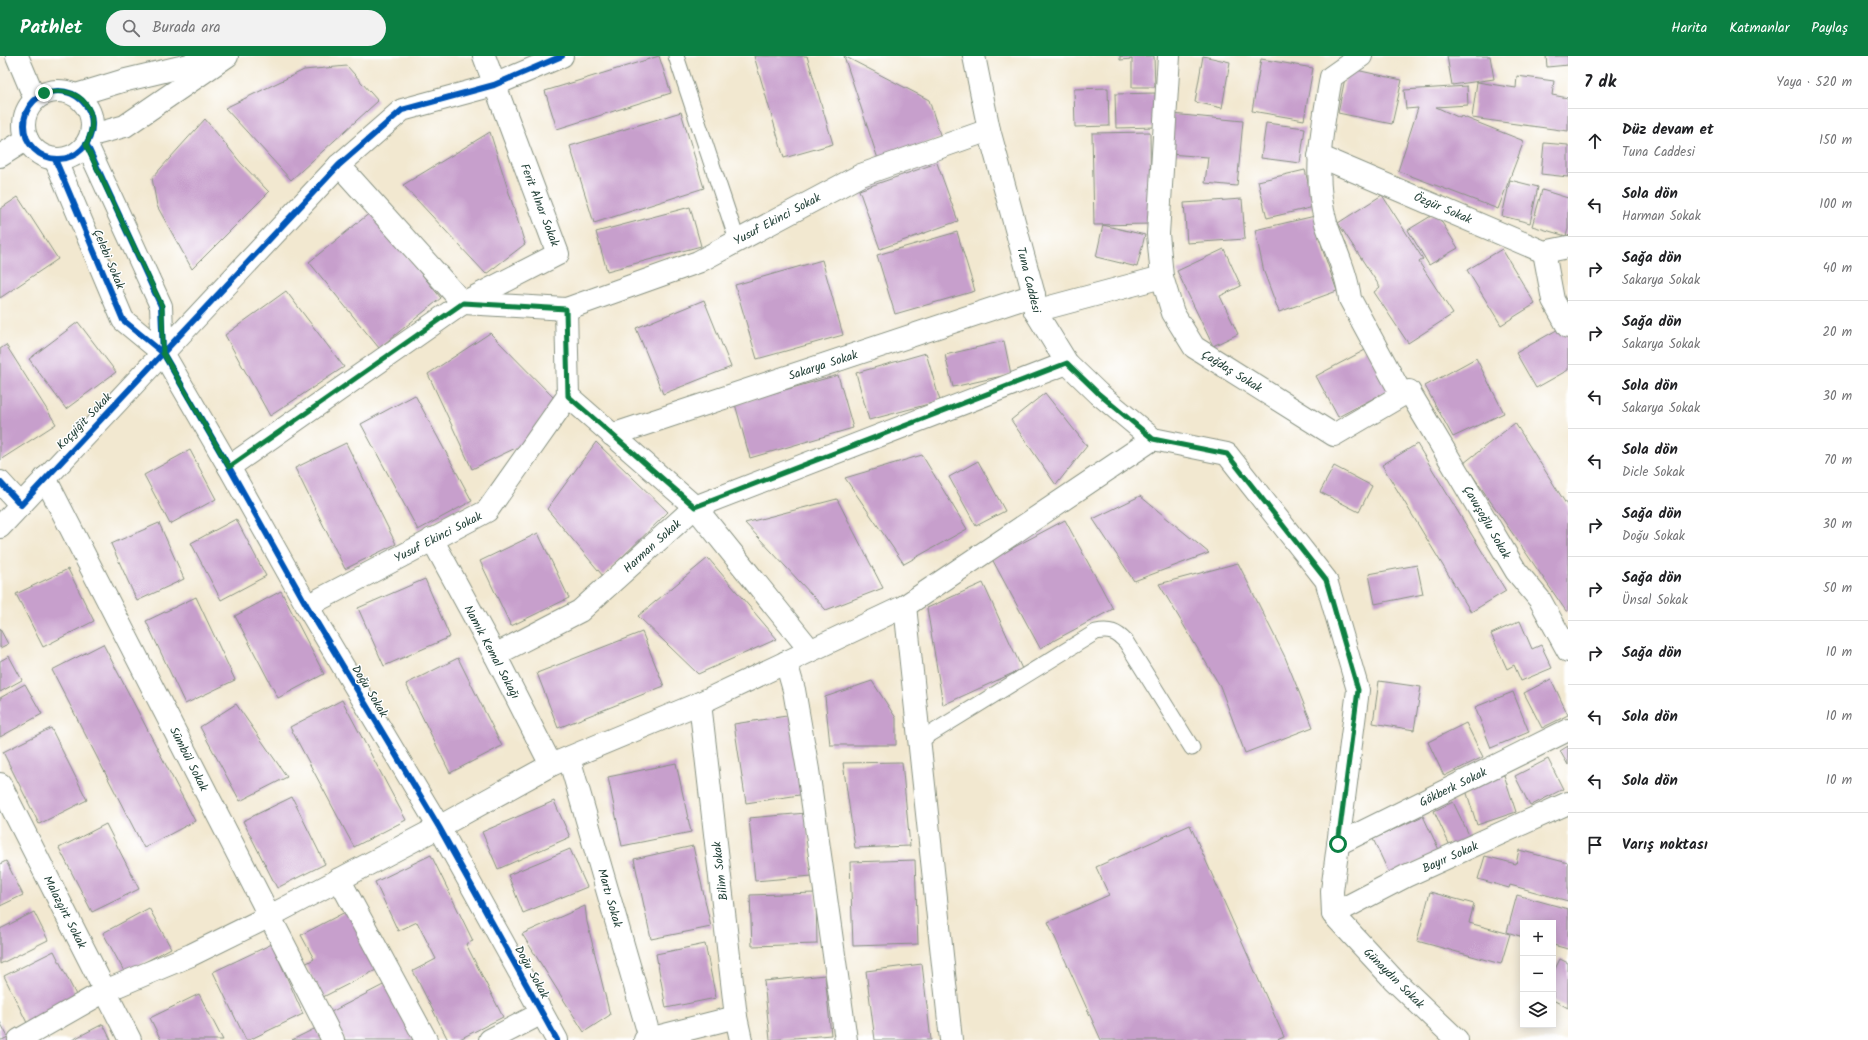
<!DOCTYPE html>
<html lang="tr">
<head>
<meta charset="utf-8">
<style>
	:root { --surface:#fff; --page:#f2f2f2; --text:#202124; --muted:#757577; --line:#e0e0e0; --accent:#0b8043 }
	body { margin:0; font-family:Kalam,sans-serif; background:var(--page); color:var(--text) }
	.controls { position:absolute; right:12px; bottom:12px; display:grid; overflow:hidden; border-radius:0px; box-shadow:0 2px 10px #0003 }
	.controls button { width:36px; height:36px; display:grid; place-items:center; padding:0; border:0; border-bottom:1px solid var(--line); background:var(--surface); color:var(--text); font:20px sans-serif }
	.stop { position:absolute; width:12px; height:12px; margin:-9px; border:3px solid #0b8043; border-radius:50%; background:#fff }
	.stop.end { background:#0b8043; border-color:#fff; box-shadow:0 1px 4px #0008 }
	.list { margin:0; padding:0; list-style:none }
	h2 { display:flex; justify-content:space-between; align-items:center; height:52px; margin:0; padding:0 16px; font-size:17px }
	h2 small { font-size:13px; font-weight:400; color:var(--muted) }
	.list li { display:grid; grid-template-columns:26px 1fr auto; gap:12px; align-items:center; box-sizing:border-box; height:64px; padding:0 16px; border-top:1px solid var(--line) }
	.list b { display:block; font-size:15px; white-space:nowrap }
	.list p { margin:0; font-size:13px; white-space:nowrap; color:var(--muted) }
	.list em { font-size:13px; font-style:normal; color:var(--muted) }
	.icon { flex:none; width:22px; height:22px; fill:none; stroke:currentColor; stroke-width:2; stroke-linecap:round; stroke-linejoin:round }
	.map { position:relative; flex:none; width:1568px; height:984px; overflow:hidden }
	header { display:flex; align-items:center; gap:24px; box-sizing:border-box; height:56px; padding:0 20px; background:var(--accent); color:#fff }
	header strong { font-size:19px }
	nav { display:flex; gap:22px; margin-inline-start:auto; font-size:14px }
	.search { width:280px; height:36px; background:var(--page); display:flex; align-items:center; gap:10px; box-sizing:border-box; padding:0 14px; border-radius:22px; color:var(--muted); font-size:15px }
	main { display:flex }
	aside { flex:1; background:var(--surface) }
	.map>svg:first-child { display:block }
	.building { fill:#c79fcc }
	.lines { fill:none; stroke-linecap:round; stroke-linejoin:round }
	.lane-casing { stroke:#889282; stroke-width:17 }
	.street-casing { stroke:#889282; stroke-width:24 }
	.secondary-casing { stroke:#889282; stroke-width:24 }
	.lane { stroke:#fff; stroke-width:15 }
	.street { stroke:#fff; stroke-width:22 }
	.secondary { stroke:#fff; stroke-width:22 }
	.cycleway-casing { stroke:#fff; stroke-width:8 }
	.cycleway { stroke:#0057b8; stroke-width:6 }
	.route { stroke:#0b8043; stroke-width:5 }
	.labels { text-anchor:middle; stroke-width:3; stroke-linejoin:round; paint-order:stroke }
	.street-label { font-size:12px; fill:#1f3d34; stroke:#fff }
</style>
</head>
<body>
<header>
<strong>Pathlet</strong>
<div class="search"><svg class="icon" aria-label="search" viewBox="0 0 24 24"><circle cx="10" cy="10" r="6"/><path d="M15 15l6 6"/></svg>Burada ara</div>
<nav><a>Harita</a><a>Katmanlar</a><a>Paylaş</a></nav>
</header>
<main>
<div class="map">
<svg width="1568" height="984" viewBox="0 0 1568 984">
	<rect width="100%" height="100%" fill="#fff"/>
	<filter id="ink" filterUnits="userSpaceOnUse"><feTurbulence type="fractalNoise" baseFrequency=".025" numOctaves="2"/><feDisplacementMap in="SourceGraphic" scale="8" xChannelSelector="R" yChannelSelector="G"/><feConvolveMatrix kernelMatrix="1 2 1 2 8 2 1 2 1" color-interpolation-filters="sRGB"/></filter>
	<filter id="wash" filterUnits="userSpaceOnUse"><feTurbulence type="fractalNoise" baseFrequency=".012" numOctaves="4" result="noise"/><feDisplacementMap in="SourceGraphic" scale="16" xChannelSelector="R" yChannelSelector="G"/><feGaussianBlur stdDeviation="0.9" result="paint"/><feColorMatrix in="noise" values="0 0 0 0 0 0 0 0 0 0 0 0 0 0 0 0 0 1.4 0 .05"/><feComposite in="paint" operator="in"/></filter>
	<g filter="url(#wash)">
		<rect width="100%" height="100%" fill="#f2e8d0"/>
		<g id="blocks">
			<g class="building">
				<polygon points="659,0 671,37 557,73 545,35"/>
				<polygon points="754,0 807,0 833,88 784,102"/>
				<polygon points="844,0 929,44 941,82 878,103"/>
				<polygon points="1120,0 1154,0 1155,31 1132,31 1132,3 1120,4"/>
				<polygon points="1203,0 1230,6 1222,52 1195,46"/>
				<polygon points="1447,0 1490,0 1494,23 1452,29"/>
				<polygon points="1546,0 1568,0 1568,9 1547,11"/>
				<polygon points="1261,3 1313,12 1304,64 1252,55"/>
				<polygon points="347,10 378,45 291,124 225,52 304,14"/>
				<polygon points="1347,12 1402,24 1392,68 1338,57"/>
				<polygon points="1517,20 1554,25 1552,39 1568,42 1568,75 1472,62 1477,26 1516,32"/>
				<polygon points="1467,30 1468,49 1436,51 1460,62 1461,60 1524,85 1498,153 1398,115 1418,52 1406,53 1404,34"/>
				<polygon points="1108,32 1109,70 1075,71 1074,33"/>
				<polygon points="1155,37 1156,71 1116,72 1115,38"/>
				<polygon points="681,56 704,132 594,167 570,90"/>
				<polygon points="1172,58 1243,65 1237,130 1205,127 1208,101 1169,98"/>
				<polygon points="205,63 241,107 269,136 192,213 157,150 152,122"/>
				<polygon points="1266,67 1305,72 1300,107 1261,102"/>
				<polygon points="490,76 525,188 486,218 403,129"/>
				<polygon points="1150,76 1151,168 1094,169 1092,77"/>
				<polygon points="1544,87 1568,89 1568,121 1541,118"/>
				<polygon points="937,107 958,165 880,193 859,134"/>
				<polygon points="1305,114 1314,151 1267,162 1258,125"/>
				<polygon points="1510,124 1538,131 1530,167 1502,160"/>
				<polygon points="1542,134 1568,142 1568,173 1566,180 1532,170"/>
				<polygon points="1382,139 1423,203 1419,206 1453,258 1408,287 1374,236 1380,231 1338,167"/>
				<polygon points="18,141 58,203 0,242 0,153"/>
				<polygon points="1242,143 1245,183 1187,187 1184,147"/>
				<polygon points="690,151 701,190 607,215 596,176"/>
				<polygon points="371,156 441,242 379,292 309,206"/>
				<polygon points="1436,157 1458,192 1429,209 1408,174"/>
				<polygon points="1315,160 1323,195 1337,235 1279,256 1264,216 1255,174"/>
				<polygon points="1103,169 1145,179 1137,211 1096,201"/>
				<polygon points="957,176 975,235 895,258 877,199"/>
				<polygon points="1224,193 1241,230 1220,240 1238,278 1213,290 1177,215"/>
				<polygon points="1502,193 1535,248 1501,269 1467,214"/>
				<polygon points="822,204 843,279 757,303 735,229"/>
				<polygon points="286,235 344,311 270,360 225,279"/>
				<polygon points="704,244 731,311 663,338 636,272"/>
				<polygon points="78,266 116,316 66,353 29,303"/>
				<polygon points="1562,271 1568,281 1568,314 1536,332 1516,297"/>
				<polygon points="490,277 555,343 524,388 472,413 428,318"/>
				<polygon points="1004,285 1011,318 953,331 945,299"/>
				<polygon points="6,289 56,368 0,404 0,293"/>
				<polygon points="1367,293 1389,334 1338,361 1316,320"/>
				<polygon points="926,297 940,345 869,364 856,317"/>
				<polygon points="1476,302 1504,357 1453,381 1425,330"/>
				<polygon points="838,319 853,372 750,402 735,348"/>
				<polygon points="1045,337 1087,390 1056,429 1011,364"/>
				<polygon points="415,339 472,445 418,474 361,368"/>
				<polygon points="1515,367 1568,451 1568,555 1566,555 1464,407"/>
				<polygon points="596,386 668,456 603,520 547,453"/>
				<polygon points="346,387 396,488 345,513 295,412"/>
				<polygon points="1417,388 1506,535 1471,556 1382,409"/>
				<polygon points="190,394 216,443 170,468 144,419"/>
				<polygon points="922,399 967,473 904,508 845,422"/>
				<polygon points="978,405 1005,455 976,470 949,421"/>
				<polygon points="1334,410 1372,430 1359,456 1320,436"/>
				<polygon points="1140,440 1209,497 1134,525 1093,463"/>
				<polygon points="837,443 883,532 826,554 745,467"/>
				<polygon points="236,463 266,520 221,544 191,487"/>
				<polygon points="1065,464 1113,553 1040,592 992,503"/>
				<polygon points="159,467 184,523 137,545 111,488"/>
				<polygon points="538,477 569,542 511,570 480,505"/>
				<polygon points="708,502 777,583 698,618 638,560"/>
				<polygon points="1238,507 1285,601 1313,671 1245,697 1220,630 1159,528"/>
				<polygon points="1417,509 1423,538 1375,548 1369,518"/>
				<polygon points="68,513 94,565 43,591 16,538"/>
				<polygon points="425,523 450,581 384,610 358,552"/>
				<polygon points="983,527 1022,613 943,649 927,552"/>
				<polygon points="281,535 324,618 278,642 235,560"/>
				<polygon points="196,541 235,624 185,648 146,565"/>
				<polygon points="1520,565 1532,593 1541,589 1552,612 1521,625 1514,609 1507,613 1491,578"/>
				<polygon points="0,573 8,588 0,592"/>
				<polygon points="642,576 664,630 558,672 537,617"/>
				<polygon points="103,588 195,765 144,792 52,614"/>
				<polygon points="9,600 22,624 0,636 0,605"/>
				<polygon points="458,602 502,690 450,717 406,628"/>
				<polygon points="1551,623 1568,659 1542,672 1524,637"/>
				<polygon points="872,625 896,662 896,689 830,689 825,641"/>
				<polygon points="1379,625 1421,631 1414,674 1373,667"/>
				<polygon points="25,628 42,658 0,681 0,642"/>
				<polygon points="1513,636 1529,676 1491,692 1475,651"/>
				<polygon points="342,644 406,764 354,791 290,671"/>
				<polygon points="236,648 287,721 240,745 200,671"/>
				<polygon points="793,659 806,738 746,747 734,668"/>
				<polygon points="1466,667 1483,701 1444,720 1428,686"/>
				<polygon points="51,672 87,744 39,768 3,696"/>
				<polygon points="1568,690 1568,709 1560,695"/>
				<polygon points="1548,703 1563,733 1530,750 1515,720"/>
				<polygon points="902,706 910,790 855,792 843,707"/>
				<polygon points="676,707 691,776 622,790 608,721"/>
				<polygon points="1504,719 1516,756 1477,769 1465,731"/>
				<polygon points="292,741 325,808 277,832 243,765"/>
				<polygon points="554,745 570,781 498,813 482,776"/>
				<polygon points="1453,746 1471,783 1451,792 1434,755"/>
				<polygon points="806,757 812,820 755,825 749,762"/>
				<polygon points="1423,760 1440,796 1390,819 1373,783"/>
				<polygon points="106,768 139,833 92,856 59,792"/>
				<polygon points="1190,769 1284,981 1277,984 1101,984 1048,866 1109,839 1096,811"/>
				<polygon points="693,790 711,871 651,883 634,803"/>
				<polygon points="570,793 587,831 523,857 508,819"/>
				<polygon points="1519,794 1568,807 1568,845 1510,829 1509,832 1478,823 1485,800 1516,808"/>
				<polygon points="431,799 473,885 466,888 503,961 458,984 448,984 413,915 436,903 417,866 398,875 375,826"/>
				<polygon points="915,804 918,888 853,890 850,806"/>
				<polygon points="6,805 23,839 0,850 0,808"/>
				<polygon points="1430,836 1474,848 1469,867 1510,878 1501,908 1417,885"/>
				<polygon points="816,837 817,888 752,890 750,839"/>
				<polygon points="1517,839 1568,853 1568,893 1553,889 1553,867 1523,867 1523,881 1507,876"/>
				<polygon points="585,850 587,866 610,959 584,976 522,878"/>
				<polygon points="149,852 171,892 125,917 103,877"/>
				<polygon points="349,854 380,912 323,941 305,908 314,903 301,879"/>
				<polygon points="34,856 48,884 0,908 0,873"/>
				<polygon points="272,888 303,958 249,984 246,984 213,916"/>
				<polygon points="705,888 716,942 666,952 656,898"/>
				<polygon points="54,895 79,945 29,971 4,920"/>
				<polygon points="1560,903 1568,907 1568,952 1553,944 1553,917"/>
				<polygon points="922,908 931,984 875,984 866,915"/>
				<polygon points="825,919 831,979 770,984 764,925"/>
				<polygon points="387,927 417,984 345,984 331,956"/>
				<polygon points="199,938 223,984 161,984 150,962"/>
				<polygon points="0,966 8,981 2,984 0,984"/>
				<polygon points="103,968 111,984 72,984"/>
				<polygon points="316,972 322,984 292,984"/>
			</g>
		</g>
	</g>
	<g filter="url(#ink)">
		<use href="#blocks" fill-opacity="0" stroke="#889282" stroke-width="1"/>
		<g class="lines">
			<g class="lane-casing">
				<g id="lane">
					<polyline points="676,0 737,184"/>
					<path d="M 919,685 L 1096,576 C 1109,573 1117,576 1126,586 L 1192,692"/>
				</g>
			</g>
			<g class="street-casing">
				<g id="street">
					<polyline points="17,0 35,43"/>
					<polyline points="1169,0 1158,178 1162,221 1173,257 1194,291 1334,379 1409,335 1516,515 1540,544 1568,595"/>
					<path d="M 1361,0 L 1331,21 C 1323,69 1312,118 1326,167 C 1334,192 1347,216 1350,243 L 1402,339"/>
					<circle cx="58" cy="69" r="34"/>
					<polyline points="76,39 122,25 214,3"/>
					<polyline points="92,79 125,70 227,0"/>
					<polyline points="87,89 161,250 163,297"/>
					<polyline points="0,100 27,83"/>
					<polyline points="1319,100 1544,196 1568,191"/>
					<polyline points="55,103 123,264 163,297 229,411 307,550 439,771 557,984"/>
					<polyline points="339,109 463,247"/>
					<polyline points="1544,196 1553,244 1568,271"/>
					<polyline points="464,247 566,253 568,340 695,451 810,594"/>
					<polyline points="566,253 698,206 861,119 989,74"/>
					<polyline points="1035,255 1162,221"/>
					<polyline points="612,379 1034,239"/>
					<polyline points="229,411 463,247 558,198 484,0"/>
					<polyline points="45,422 333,984"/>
					<polyline points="0,426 21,449"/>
					<polyline points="0,471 339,109 402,54 494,29 562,0"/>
					<polyline points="432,483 495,599 551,709"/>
					<polyline points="307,550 487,455 568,340"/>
					<polyline points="905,550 951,984"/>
					<polyline points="495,599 580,555 695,451 1067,307"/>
					<polyline points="786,606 794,634 808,714 846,984"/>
					<polyline points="700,647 736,961 741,984"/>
					<polyline points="569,702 650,982"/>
					<polyline points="0,728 130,984"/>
					<polyline points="1338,788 1568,674"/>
					<polyline points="339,823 426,984"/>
					<polyline points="1333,858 1406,820 1568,747"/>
					<polyline points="19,984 105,935 191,899 270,860 439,771 551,709 700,647 905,550 1153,383"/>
					<polyline points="490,984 542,957"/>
					<polyline points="645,984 736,961"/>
				</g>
			</g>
			<g class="secondary-casing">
				<polyline id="secondary" points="974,0 989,74 1034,239 1035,255 1067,307 1099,338 1153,383 1227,398 1326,524 1358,634 1332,835 1333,858 1394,924 1457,984"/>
			</g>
			<use href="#lane" class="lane"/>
			<use href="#street" class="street"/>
			<use href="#secondary" class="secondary"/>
			<g class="cycleway-casing">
				<g id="cycleway">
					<circle cx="58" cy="69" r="34"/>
					<polyline points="87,89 161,250 163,297"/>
					<polyline points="55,103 123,264 163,297 229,411 307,550 439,771 557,984"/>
					<polyline points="0,426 21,449 339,109 402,54 494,29 562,0"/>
				</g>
			</g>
			<use href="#cycleway" class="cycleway"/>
		</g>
	</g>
	<g class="lines" filter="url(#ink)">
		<path class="route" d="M 44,37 C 81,28 103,56 86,89 L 162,250 L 163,297 L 229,411 L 463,247 L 566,253 L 568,340 L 695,451 L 1067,307 L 1099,338 L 1153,383 L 1227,398 L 1326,524 L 1358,634 L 1338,788"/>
	</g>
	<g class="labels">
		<g class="street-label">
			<text transform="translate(540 149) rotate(69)" y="4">Ferit Alnar Sokak</text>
			<text transform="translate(1443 152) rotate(23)" y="4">Özgür Sokak</text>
			<text transform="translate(777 163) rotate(-28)" y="4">Yusuf Ekinci Sokak</text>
			<text transform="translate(109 203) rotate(67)" y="4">Çelebi Sokak</text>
			<text transform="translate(1029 224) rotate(76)" y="4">Tuna Caddesi</text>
			<text transform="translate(823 309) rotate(-18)" y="4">Sakarya Sokak</text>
			<text transform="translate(1232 315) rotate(32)" y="4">Çağdaş Sokak</text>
			<text transform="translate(84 365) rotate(-46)" y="4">Koçyiğit Sokak</text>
			<text transform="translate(1487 466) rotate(60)" y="4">Çavuşoğlu Sokak</text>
			<text transform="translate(438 481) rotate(-27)" y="4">Yusuf Ekinci Sokak</text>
			<text transform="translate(652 490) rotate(-42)" y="4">Harman Sokak</text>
			<text transform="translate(492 596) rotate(62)" y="4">Namık Kemal Sokağı</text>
			<text transform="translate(370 635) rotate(59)" y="4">Doğu Sokak</text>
			<text transform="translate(189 703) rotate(63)" y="4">Sümbül Sokak</text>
			<text transform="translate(1453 731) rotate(-26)" y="4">Gökberk Sokak</text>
			<text transform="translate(1450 801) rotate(-24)" y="4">Bayır Sokak</text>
			<text transform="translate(720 815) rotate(-97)" y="4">Bilim Sokak</text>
			<text transform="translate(610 842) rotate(74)" y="4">Martı Sokak</text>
			<text transform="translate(65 856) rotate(63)" y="4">Malazgirt Sokak</text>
			<text transform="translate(532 916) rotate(61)" y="4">Doğu Sokak</text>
			<text transform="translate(1394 922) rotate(45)" y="4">Günaydın Sokak</text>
		</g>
	</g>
</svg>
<div class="controls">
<button>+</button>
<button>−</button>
<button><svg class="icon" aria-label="layers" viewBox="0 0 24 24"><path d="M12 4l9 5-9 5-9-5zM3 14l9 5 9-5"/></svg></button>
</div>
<div class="stop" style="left:1338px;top:788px"></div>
<div class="stop end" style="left:44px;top:37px"></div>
</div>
<aside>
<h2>7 dk<small>Yaya · 520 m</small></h2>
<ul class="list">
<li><svg class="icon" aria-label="ahead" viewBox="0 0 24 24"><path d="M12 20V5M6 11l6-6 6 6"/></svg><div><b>Düz devam et</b><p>Tuna Caddesi</p></div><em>150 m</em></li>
<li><svg class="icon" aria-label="left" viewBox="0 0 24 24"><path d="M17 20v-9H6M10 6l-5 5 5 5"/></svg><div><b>Sola dön</b><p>Harman Sokak</p></div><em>100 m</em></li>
<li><svg class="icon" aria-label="right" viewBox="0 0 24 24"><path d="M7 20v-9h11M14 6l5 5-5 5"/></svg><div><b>Sağa dön</b><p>Sakarya Sokak</p></div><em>40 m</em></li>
<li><svg class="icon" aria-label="right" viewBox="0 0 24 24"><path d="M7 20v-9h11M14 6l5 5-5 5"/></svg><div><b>Sağa dön</b><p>Sakarya Sokak</p></div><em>20 m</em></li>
<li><svg class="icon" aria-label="left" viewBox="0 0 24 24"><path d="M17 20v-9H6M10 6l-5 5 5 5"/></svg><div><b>Sola dön</b><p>Sakarya Sokak</p></div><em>30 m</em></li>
<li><svg class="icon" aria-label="left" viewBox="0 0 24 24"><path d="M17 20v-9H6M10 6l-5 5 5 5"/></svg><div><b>Sola dön</b><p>Dicle Sokak</p></div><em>70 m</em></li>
<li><svg class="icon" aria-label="right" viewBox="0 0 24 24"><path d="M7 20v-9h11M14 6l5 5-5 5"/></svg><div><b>Sağa dön</b><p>Doğu Sokak</p></div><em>30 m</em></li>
<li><svg class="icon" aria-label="right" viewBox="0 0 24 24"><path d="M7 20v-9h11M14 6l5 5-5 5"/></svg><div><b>Sağa dön</b><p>Ünsal Sokak</p></div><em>50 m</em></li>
<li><svg class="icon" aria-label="right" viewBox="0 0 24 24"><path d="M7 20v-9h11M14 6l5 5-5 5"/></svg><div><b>Sağa dön</b></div><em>10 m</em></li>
<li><svg class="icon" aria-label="left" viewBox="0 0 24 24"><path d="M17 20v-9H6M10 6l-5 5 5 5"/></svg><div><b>Sola dön</b></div><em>10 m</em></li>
<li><svg class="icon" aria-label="left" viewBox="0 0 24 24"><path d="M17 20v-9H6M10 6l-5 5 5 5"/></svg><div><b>Sola dön</b></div><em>10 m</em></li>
<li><svg class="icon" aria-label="arrive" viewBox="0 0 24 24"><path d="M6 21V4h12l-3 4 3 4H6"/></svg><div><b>Varış noktası</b></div></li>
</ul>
</aside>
</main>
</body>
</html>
